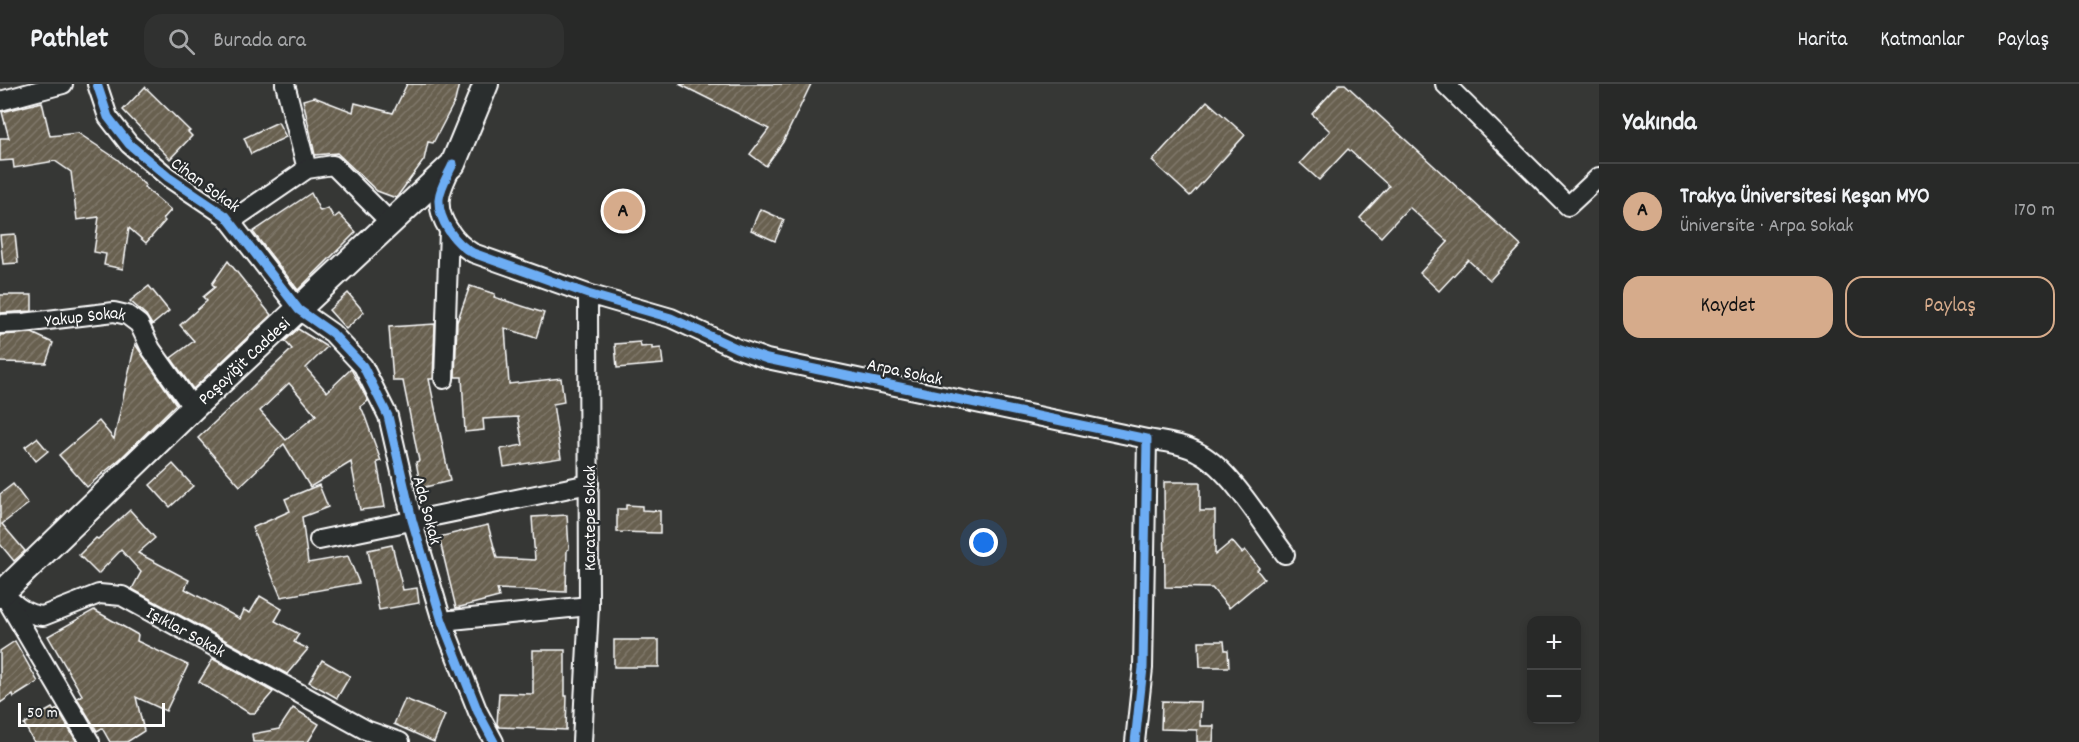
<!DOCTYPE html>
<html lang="tr">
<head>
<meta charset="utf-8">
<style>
	:root { --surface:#282928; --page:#303130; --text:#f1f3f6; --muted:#a5a6a8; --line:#444545; --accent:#d6ab8b }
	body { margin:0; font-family:Dekko,sans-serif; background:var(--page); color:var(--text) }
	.controls { position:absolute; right:18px; bottom:18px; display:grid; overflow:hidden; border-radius:12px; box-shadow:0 3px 9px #0003 }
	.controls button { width:54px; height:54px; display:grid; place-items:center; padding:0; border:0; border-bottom:2px solid var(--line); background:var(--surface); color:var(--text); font:30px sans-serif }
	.scale { position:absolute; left:18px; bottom:15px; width:147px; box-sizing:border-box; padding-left:6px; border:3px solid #fff; border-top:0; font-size:16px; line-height:21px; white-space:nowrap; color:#fff; -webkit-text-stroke:4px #2a2d2e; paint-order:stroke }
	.you { position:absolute; left:984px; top:459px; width:21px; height:21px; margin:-15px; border:4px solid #fff; border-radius:50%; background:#1a73e8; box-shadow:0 0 0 9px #1a73e833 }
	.badge { display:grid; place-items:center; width:39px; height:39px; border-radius:50%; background:var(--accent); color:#111; font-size:20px; font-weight:700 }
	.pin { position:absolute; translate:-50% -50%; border:3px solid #fff; box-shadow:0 2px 6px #0006 }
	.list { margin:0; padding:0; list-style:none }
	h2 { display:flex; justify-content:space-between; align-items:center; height:78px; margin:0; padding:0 24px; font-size:26px }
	h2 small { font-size:20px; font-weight:400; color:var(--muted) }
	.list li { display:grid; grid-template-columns:39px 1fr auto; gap:18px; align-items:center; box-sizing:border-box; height:96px; padding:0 24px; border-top:2px solid var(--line) }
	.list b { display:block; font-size:22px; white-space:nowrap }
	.list p { margin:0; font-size:20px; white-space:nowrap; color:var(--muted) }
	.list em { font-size:20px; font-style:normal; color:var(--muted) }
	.actions { display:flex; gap:12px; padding:18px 24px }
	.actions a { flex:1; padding:14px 0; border:2px solid var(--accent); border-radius:18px; text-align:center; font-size:21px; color:var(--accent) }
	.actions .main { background:var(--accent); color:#111 }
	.icon { flex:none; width:33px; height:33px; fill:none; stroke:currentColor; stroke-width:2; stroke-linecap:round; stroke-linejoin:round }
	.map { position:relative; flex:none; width:1599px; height:658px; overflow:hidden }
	header { display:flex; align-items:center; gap:36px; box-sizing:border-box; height:84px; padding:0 30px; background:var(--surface); border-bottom:2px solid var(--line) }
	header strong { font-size:28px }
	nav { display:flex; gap:33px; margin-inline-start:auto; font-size:21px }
	.search { width:420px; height:54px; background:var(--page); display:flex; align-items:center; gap:15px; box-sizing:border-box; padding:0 21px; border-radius:18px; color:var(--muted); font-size:22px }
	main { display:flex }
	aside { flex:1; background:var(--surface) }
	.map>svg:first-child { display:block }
	.building { fill:url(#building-hatch); stroke:#fff; stroke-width:1.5; fill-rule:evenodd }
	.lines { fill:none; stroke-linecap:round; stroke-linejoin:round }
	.street-casing { stroke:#fff; stroke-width:22 }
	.secondary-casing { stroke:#fff; stroke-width:28 }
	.street { stroke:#2a2d2e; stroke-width:18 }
	.secondary { stroke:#2a2d2e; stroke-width:24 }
	.cycleway-casing { stroke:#2a2d2e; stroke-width:13 }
	.cycleway { stroke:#6dadf4; stroke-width:9 }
	.labels { text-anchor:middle; stroke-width:4.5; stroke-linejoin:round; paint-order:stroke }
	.street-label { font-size:18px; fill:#fff; stroke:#2a2d2e }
</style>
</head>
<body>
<header>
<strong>Pathlet</strong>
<div class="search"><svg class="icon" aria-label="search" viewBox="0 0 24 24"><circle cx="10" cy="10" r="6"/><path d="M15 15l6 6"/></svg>Burada ara</div>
<nav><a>Harita</a><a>Katmanlar</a><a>Paylaş</a></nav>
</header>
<main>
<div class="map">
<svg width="1599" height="658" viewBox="0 0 1599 658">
	<defs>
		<pattern id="building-hatch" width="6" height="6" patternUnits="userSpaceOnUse" patternTransform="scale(1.5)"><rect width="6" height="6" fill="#686050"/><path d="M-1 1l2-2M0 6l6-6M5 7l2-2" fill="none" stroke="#7f786a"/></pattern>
	</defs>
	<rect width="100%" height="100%" fill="#363735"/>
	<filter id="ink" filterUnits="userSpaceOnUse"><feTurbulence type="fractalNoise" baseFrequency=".0167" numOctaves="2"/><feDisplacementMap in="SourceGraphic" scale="12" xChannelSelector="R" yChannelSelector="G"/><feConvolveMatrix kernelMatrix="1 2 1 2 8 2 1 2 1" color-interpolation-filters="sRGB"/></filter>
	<g filter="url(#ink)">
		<g class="building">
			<polygon points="407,0 459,0 455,17 433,59 428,58 424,76 396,114 377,107 337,69 315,71 303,16 314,13 353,28 355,19 393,29"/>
			<polygon points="679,0 811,0 783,58 766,82 750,70 769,45"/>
			<polygon points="1339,0 1345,0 1521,162 1490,196 1468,176 1439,207 1420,189 1448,158 1409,123 1381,153 1360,134 1389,102 1348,65 1319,96 1300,79 1330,47 1312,30"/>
			<polygon points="145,3 190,47 188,48 192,52 170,75 123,26"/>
			<polygon points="1207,17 1245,51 1190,112 1152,77"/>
			<polygon points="42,18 50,52 78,49 117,75 145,101 144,103 171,126 163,135 165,137 146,159 129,144 123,185 104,181 106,170 94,168 99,133 77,136 71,88 55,77 14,84 13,76 0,77 0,54 9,54 2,28"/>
			<polygon points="278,38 286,53 251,70 244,54"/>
			<polygon points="311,109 320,127 328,124 334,134 339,130 356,148 298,206 253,148"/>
			<polygon points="760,125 784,136 775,157 751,146"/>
			<polygon points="15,150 18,179 3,180 0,151"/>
			<polygon points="228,177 271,231 193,305 171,274 194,257 180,241 207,217 203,213 215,203 212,200"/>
			<polygon points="149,202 169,227 152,241 146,231 130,217"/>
			<polygon points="470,202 495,210 494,213 544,229 536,254 505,244 509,300 561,294 564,318 553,320 561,374 504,383 501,365 523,361 518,333 483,335 484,346 465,348 462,293 455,293 457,238"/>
			<polygon points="348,209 364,228 346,245 329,226"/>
			<polygon points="0,211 32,211 32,227 0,229"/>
			<polygon points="435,240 433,295 429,295 450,397 421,404 416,378 419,377 403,297 393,297 389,243"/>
			<path d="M 298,245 L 327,263 L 306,284 L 327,308 L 351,285 L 368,317 L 360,323 L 363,327 L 381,377 L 377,378 L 385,423 L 360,426 L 351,378 L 310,403 L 284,360 L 240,402 L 198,354 L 292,265 L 285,257 ZM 289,299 L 316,331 L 286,356 L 260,327 Z"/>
			<polygon points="32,249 53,259 46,279 0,278 0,251"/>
			<polygon points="640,258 641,263 652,262 652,265 661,264 663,280 617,284 615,260"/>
			<polygon points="135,260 176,320 121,374 87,403 59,371 99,337 114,355"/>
			<polygon points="37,354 48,367 36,377 25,363"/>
			<polygon points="173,380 193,402 170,423 150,401"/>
			<polygon points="1164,398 1200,398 1200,427 1215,427 1215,471 1232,457 1242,469 1245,466 1259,484 1257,486 1264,495 1229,524 1212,504 1165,503"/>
			<polygon points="13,400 28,420 2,440 25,467 14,477 0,460 0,410"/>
			<polygon points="319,401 328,423 302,433 308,479 348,472 359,499 281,513 252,444 290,427 285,415"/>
			<polygon points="626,421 642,422 642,426 660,427 660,449 617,448 617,425 626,425"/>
			<polygon points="130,426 155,454 138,469 189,496 185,505 240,535 244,526 250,529 260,512 282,525 275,537 299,550 294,558 308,565 287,590 132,505 141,488 121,466 98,490 79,471 96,454 98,455"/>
			<polygon points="567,431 569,465 567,466 566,508 497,505 499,513 456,524 439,453 488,441 497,474 535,476 532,433"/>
			<polygon points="392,461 403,506 417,504 419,519 379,526 368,466"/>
			<polygon points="94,526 138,551 137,557 188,581 166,627 136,613 144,647 127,658 110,658 102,644 97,647 77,614 82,611 48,552"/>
			<rect x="614" y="556" width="45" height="27"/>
			<polygon points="15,557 38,598 14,613 13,610 0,619 0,567"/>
			<polygon points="1199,557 1224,557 1225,566 1228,566 1229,583 1200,583"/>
			<polygon points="533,566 565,566 565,612 567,612 566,646 499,643 497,640 499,609 533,610"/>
			<polygon points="213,575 273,608 255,629 249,629 199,598"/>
			<polygon points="322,576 350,592 337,614 309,598"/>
			<polygon points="405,615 445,631 434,658 394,640"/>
			<polygon points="1162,617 1201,618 1200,642 1214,642 1213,658 1197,658 1197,646 1161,645"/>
			<polygon points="52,624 54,627 57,625 77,658 34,658 24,640"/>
			<polygon points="293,624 319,640 308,658 253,658 252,650 279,645"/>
		</g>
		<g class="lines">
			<g class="street-casing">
				<g id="street">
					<polyline points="97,0 108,33 129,60 168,93 226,132 299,226 332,249 363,282 388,332 412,436 442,537 478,628 494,658"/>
					<polyline points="285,0 307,85"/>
					<polyline points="1445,0 1568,122 1599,93"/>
					<polyline points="0,17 63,0"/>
					<path d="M 450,86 C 446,95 441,104 440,114 C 437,135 455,159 473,169 L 588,210 L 671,234 L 736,264 L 767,275 L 1147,355 L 1143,584 L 1135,658"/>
					<polyline points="231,137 307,85 333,81 391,139"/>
					<path id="s1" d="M 0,240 L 23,239 L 114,228 L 127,231 L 139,240 L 151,265 L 193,324"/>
					<polyline points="444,295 449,146"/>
					<path d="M 1147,355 C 1165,358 1185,360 1201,370 C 1232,388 1263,441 1285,470"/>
					<polyline points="319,456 589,400"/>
					<path id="s2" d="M 3,509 C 15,521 25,531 43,532 L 99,510 L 122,512 L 366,646 L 400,658"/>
					<polyline points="9,520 90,658"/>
					<polyline points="442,537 589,522"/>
					<polyline points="582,658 589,522 588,210"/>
				</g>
			</g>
			<g class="secondary-casing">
				<g id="secondary">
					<path id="s3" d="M 0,511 L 193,324 L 453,80 L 486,0"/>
				</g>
			</g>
			<use href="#street" class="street"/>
			<use href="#secondary" class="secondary"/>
			<g class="cycleway-casing">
				<g id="cycleway">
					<polyline points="97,0 108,33 129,60 168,93 226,132 299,226 332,249 363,282 388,332 412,436 442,537 478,628 494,658"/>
					<path d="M 453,80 C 448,91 440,103 439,115 C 438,136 455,160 473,169 L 588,210 L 671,234 L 736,264 L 767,275 L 1147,355 L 1143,584 L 1135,658"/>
				</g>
			</g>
			<use href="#cycleway" class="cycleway"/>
		</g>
	</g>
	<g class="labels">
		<g class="street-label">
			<text transform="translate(206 100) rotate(36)" y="6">Cihan Sokak</text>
			<text dy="6" stroke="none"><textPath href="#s1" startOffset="86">Yakup Sokak</textPath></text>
			<text dy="6" stroke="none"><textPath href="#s3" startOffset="338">Paşayiğit Caddesi</textPath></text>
			<text transform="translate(905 287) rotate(12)" y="6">Arpa Sokak</text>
			<text transform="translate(428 426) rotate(75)" y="6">Ada Sokak</text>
			<text transform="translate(589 434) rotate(-90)" y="6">Karatepe Sokak</text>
			<text dy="6" stroke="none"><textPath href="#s2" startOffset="204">Işıklar Sokak</textPath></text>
		</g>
	</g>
</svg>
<div class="controls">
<button>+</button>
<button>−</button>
</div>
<div class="scale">50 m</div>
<div class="you"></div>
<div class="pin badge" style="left:623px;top:127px">A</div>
</div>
<aside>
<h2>Yakında<small></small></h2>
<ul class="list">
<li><span class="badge">A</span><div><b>Trakya Üniversitesi Keşan MYO</b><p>Üniversite · Arpa Sokak</p></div><em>170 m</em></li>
</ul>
<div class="actions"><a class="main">Kaydet</a><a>Paylaş</a></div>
</aside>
</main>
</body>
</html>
